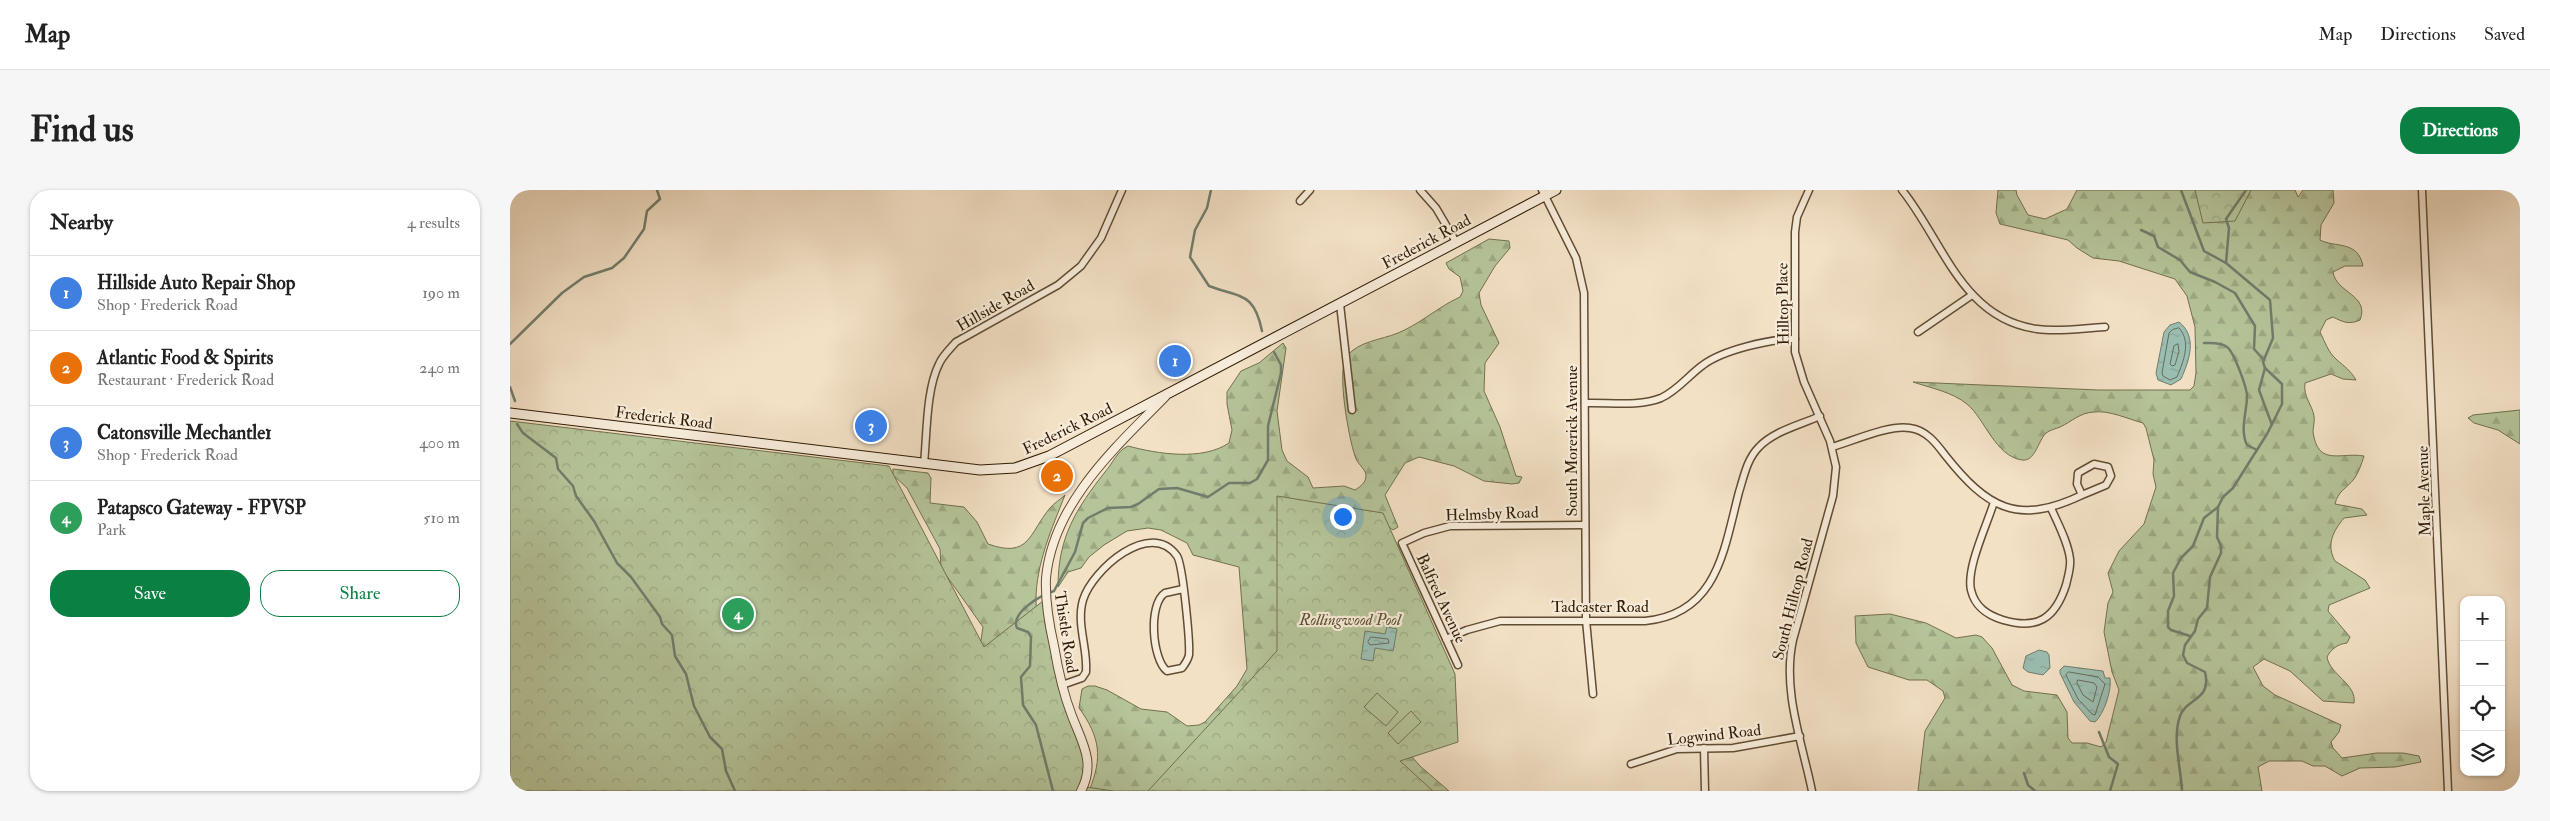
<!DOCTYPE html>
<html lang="en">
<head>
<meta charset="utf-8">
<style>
	:root { --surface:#fff; --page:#f6f6f6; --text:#222; --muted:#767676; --line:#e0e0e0; --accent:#0b8043 }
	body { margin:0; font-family:"IM FELL Double Pica",serif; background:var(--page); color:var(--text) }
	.controls { position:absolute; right:15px; bottom:15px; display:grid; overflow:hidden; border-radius:10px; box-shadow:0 1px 4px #0004 }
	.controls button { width:45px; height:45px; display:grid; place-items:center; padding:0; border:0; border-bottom:1px solid var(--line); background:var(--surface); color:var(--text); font:25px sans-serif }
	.you { position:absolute; left:832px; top:326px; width:18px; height:18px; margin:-12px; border:4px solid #fff; border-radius:50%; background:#1a73e8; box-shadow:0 0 0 8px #1a73e833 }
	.badge { display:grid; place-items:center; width:32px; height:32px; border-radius:50%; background:var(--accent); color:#fff; font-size:16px; font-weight:700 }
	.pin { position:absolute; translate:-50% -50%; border:2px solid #fff; box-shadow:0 1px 5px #0006 }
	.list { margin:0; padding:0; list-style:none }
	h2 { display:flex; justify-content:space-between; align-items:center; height:65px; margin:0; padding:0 20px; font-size:21px }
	h2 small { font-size:16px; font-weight:400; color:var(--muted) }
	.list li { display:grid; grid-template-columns:32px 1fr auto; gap:15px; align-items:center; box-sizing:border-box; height:75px; padding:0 20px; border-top:1px solid var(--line) }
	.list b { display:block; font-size:19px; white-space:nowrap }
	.list p { margin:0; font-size:16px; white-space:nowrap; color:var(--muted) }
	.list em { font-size:16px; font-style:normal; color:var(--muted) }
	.actions { display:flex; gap:10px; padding:15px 20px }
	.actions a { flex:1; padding:11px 0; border:1px solid var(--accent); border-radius:20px; text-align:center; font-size:18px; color:var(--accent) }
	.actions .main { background:var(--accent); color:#fff }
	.icon { flex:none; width:28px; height:28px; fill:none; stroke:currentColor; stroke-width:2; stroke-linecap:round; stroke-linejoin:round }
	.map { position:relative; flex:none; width:2010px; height:601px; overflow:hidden; border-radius:20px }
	header { display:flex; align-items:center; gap:30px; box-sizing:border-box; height:70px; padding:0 25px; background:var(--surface); border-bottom:1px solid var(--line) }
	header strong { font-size:24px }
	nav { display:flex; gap:28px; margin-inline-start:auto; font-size:18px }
	.intro { display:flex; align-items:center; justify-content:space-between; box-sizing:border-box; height:120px; padding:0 30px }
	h1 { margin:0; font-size:35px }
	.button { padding:12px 22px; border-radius:20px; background:var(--accent); color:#fff; font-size:18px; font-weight:700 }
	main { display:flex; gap:30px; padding:0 30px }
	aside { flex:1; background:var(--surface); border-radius:20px; box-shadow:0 1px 4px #0004 }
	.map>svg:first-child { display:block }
	.forest { fill:url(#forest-firs); stroke:#73704e }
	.park { fill:url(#park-crowns); stroke:#73704e }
	.pitch { fill:#b5c499; stroke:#73704e }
	.water { fill:url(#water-ripples); stroke:#717d6c }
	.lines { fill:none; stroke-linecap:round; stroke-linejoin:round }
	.shore { stroke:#666c5b; stroke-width:1 }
	.stream { stroke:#717d6c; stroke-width:2.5 }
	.minor-casing { stroke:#624c34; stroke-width:9 }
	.tertiary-casing { stroke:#624c34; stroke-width:10 }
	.secondary-casing { stroke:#311b04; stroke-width:11 }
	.minor { stroke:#f7ecda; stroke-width:6 }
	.tertiary { stroke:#f7ecda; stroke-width:8 }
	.secondary { stroke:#f7ecda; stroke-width:9 }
	.labels { text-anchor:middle; stroke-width:4.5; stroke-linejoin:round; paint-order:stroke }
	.street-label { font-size:16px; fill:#311b04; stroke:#f7ecda }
	.park-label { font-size:16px; font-style:italic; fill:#594e31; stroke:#f7ecda }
</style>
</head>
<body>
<header>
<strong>Map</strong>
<nav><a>Map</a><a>Directions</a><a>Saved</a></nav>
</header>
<div class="intro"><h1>Find us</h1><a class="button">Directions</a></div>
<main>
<aside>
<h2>Nearby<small>4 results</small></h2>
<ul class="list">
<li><span class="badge" style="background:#3f7fe0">1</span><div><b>Hillside Auto Repair Shop</b><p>Shop · Frederick Road</p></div><em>190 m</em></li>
<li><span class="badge" style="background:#e8710a">2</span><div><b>Atlantic Food &amp; Spirits</b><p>Restaurant · Frederick Road</p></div><em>240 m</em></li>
<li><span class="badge" style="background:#3f7fe0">3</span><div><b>Catonsville Mechantle1</b><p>Shop · Frederick Road</p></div><em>400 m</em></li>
<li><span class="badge" style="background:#2e9e5b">4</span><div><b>Patapsco Gateway - FPVSP</b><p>Park</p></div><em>510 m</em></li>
</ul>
<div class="actions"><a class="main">Save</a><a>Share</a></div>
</aside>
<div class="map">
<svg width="2010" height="601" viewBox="0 0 2010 601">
	<defs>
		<pattern id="forest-firs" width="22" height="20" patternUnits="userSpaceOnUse" patternTransform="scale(1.25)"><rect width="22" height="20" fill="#b5c499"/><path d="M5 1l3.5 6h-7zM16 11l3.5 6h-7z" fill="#9ca882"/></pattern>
		<pattern id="park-crowns" width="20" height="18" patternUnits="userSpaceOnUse" patternTransform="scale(1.25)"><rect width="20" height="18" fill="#b5c499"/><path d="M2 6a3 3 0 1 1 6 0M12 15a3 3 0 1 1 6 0" fill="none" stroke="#9ca882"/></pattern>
		<pattern id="water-ripples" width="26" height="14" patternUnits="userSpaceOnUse" patternTransform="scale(1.25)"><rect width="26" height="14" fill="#9bbeb2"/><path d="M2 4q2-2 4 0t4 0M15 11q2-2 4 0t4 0" fill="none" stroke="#86a397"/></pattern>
	</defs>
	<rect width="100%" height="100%" fill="#f3e1c6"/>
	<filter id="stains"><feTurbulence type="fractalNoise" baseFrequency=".004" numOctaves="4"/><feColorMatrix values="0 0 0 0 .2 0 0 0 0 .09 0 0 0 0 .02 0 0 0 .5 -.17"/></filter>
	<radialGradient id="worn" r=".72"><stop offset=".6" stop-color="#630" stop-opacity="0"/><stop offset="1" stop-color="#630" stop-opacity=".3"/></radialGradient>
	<g class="forest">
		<path d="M 1488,0 L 1506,0 L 1507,5 L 1518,25 L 1535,29 L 1557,19 L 1567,0 L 1785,0 L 1788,7 L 1793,0 L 1823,0 L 1824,13 L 1811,35 L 1810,50 C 1825,58 1848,50 1853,76 L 1835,76 L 1823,82 C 1826,103 1860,105 1850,130 C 1839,135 1833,132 1823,127 L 1816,130 L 1810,142 C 1815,152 1818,162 1827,170 C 1835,177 1840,180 1846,190 L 1833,189 L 1821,184 L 1795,193 C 1793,207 1802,214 1804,226 C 1805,231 1803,237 1803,242 C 1808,277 1830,262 1854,266 C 1851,275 1849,282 1844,289 C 1836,299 1828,301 1825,314 L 1852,319 L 1857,325 L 1834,328 C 1823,341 1816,355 1825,371 L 1855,390 L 1860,398 L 1819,415 L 1818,421 L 1840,447 L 1837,453 C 1828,454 1821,459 1817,467 C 1820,485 1847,494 1844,513 L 1813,511 L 1780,481 L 1754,469 L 1743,477 L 1753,496 L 1765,505 L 1831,535 L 1829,542 L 1821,552 L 1823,558 L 1832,568 L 1867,563 L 1893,563 L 1909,566 L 1911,572 L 1885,577 L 1850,578 L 1832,586 L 1815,576 L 1803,576 L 1792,571 L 1759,571 L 1748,577 L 1752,601 L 1408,601 L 1415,541 L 1435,508 L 1433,501 L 1417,490 L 1399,490 L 1358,477 L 1346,453 L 1345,426 L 1380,424 L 1416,433 L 1446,448 L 1466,445 L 1472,447 L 1482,458 L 1502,495 L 1514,501 L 1547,505 L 1557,522 L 1558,548 L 1562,553 L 1577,553 L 1591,557 L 1596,552 L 1609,500 L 1602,482 L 1594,442 L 1598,413 L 1603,402 L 1598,383 L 1609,361 L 1634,334 L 1646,297 L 1643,284 L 1644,270 L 1636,238 L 1633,233 C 1618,229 1599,220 1584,222 C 1569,223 1563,231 1550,237 C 1545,239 1540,240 1536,243 C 1528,251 1525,272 1512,270 C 1485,266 1475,229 1457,214 C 1442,202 1421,198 1403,192 L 1588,200 L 1680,200 L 1684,196 L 1686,183 L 1685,137 L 1677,106 L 1665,89 L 1609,71 L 1583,68 L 1567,58 L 1558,50 L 1490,34 L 1486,23 Z"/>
		<path d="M 979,49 L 999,51 L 1000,58 L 985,76 L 969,103 L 971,115 L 989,153 L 975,173 L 974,201 L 990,237 L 1006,286 L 1012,287 L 1009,293 L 1002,294 L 974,291 L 944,276 L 909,267 L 895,273 L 875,305 L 888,337 L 883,340 L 867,328 L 897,561 L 910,576 L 939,601 L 579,601 C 593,567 590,547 569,518 L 572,499 L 578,496 L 585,496 L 597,500 L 631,519 L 657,522 L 677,536 L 689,535 L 695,532 L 727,496 L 737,479 L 729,377 L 683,365 L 677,353 L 651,340 L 638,338 L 617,341 L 594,355 L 579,367 L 571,378 L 558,382 L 548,397 C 548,347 566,319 595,282 C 603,273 607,261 618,256 C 648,264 692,271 719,253 L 722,240 L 717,214 L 717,202 L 731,181 L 749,173 L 773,153 L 776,158 L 767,221 L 772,260 L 777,271 L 798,287 L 803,298 L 834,296 L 845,300 C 851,296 856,293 856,285 C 855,278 847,274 845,266 C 839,249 826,180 837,166 C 849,151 871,150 888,143 C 910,134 928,117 950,107 L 953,101 L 950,87 L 939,79 L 936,73 Z"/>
		<polygon points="2010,220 2010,254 1988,240 1964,233 1958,228 1963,225"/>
		<path d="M 383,279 L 418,283 L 421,288 L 420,313 L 454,317 L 467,332 L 478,354 C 520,369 519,343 540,318 C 544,313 551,309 555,305 C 542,338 526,374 526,410 C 526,426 530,442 533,457 L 470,457 L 473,437 L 431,378 L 430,359 L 397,298 L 383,285 Z"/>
	</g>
	<g class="park">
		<polygon points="1685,0 1741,0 1725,31 1693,33"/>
		<polygon points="0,231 379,276 474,457 533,411 548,496 575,571 575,583 570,596 603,601 0,601"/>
		<polygon points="767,306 873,323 945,484 948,552 890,571 923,601 638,601 767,461"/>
	</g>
	<g class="pitch">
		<polygon points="867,503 888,522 876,536 854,517"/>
		<polygon points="901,521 911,532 888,554 878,543"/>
	</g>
	<g class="water">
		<path d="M 1669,132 C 1688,147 1679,171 1671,189 L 1661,195 L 1648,190 L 1646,183 L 1654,142 L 1660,135 Z"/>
		<polygon points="877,437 887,439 883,461 865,458 863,471 851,469 855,441 875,444"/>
		<polygon points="1529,460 1537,462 1539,465 1540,478 1533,485 1518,482 1513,478 1516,466"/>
		<path d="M 1554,476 L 1593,481 L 1595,488 L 1600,488 C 1602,500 1594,524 1585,532 L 1580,531 L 1564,512 L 1550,483 L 1550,480 Z"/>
	</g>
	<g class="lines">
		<g class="shore">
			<path d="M 1669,138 C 1682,152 1673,172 1667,187 L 1660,190 L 1653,186 L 1652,183 L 1659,143 L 1662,140 Z"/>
			<polygon points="1668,154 1669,161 1665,175 1662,176 1660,174 1664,156"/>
			<polygon points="861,447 878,449 879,453 860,455 858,452"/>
			<polygon points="1559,482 1588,487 1595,494 1585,525 1582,524 1568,509 1556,485"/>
			<polygon points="1568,490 1584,493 1587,497 1583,512 1573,505 1567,493"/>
		</g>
		<g class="stream">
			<path d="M 701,0 L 697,18 L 685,40 L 680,67 L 699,96 C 731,108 744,102 752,141"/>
			<path d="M 1671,0 L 1694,61 L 1716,73 L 1760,110 L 1763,148 L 1753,172 L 1755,178 L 1772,194 L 1772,214 L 1757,244 L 1723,298 L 1713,307 L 1708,317 L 1707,347 L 1711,356 L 1711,363 L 1700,387 L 1697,418 L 1688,429 L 1685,441 L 1675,455 L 1673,465 L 1677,473 L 1695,482 C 1702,511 1677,507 1670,526 C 1662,549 1671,578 1672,601"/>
			<polyline points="1631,40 1644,46 1648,57 1670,70 1680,82 1705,92 1725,103 1745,136 1744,159 1753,169"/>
			<polyline points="1716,73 1719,38 1716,29 1736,0"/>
			<path d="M 1694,153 C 1701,153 1711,152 1717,157 C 1724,162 1738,200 1737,208 C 1736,225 1730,240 1737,255 L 1747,260"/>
			<polyline points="0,154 52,103 74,87 102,78 114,68 134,39 137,21 150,9 147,0"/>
			<polyline points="1755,178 1749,200 1762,235"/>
			<polyline points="0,197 5,211"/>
			<polyline points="7,234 13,243 46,268 48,279 63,296 66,306 84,331 107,373 121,387 150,427 152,434 162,445 165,466 176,484 184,516 200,547 212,559 216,581 225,601"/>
			<polyline points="1680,446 1661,440 1658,437 1658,421 1664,406 1663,383 1671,368 1683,356 1694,328 1708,317"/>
			<polyline points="1589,542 1599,567 1608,574 1600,601"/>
			<polyline points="1514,583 1518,595 1525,601"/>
			<path d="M 543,601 L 526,535 L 513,515 L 511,487 L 520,476 L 521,447 L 518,442 L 507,438 C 500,423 531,405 544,401 L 565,362 L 573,333 L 578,328 L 598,318 L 621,317 L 628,314 L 649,299 L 667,298 L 698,307 L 719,293 L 740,293 L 747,289 L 758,270 L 758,236 L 771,183 L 771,175 L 764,162"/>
		</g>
		<g class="minor-casing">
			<g id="minor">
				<polyline points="910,0 926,18 946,52"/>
				<polyline points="1032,0 1066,68 1074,103 1076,430 1083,504"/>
				<path d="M 1299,0 L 1287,27 L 1285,42 L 1285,162 L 1294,192 L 1320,251 L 1326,277 L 1323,306 L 1283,450 C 1272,500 1292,552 1302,601"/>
				<path d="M 1392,0 C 1433,51 1452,129 1527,139 C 1549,142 1573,138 1595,137"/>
				<polyline points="1912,0 1938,601"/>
				<polyline points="790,11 800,0"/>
				<polyline points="830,114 842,220"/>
				<polyline points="1408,142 1462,105"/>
				<path d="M 1075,213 C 1098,212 1129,217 1151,208 C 1167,201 1179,185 1193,175 C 1213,160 1260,149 1285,149"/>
				<path d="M 1322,257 C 1343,251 1380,234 1400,238 C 1416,240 1426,253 1435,265 C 1477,318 1507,336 1572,305 L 1567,294 L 1568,283 L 1584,274 L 1598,277 L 1601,286 L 1596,295 L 1572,305"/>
				<path d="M 414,274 C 417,244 416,200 429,174 C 433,165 440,159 446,152 L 548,95 L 571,76 L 591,48 L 612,0"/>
				<path d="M 1484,312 C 1477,335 1456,378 1461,400 C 1465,417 1477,425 1493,430 C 1527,440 1545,429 1556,395 C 1558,386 1561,378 1560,369 C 1558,352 1548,334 1541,318"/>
				<path d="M 936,449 L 957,440 L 990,431 L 1135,431 C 1208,424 1214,359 1229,302 C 1234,286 1237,269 1249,257 C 1264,241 1290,235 1310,226"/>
				<polyline points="948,475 892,353 914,343 940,336 1075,335"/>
				<path d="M 552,495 L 572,488 L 576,482 C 578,458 566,434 573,410 C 582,380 641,328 667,366 C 673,375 680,452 679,465 C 678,470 675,474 672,478 L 657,481 C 642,469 638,414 655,403 L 673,399"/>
				<polyline points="1194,558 1195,601"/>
				<polyline points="1121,574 1167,559 1223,558 1290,546"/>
			</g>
		</g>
		<g class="tertiary-casing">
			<path id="tertiary" d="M 571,601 C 586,573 572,552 562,526 C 553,503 548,480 544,456 C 539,434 535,410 536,388 C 543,313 606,257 655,207"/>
		</g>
		<g class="secondary-casing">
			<polyline id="secondary" points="0,223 470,280 505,278 539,266 1046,0"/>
		</g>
		<use href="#minor" class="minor"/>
		<use href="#tertiary" class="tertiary"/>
		<use href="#secondary" class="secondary"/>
	</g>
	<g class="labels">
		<g class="street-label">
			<text transform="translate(916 51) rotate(-28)" y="6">Frederick Road</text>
			<text transform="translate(1272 114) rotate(-91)" y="6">Hilltop Place</text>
			<text transform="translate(485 115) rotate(-30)" y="6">Hillside Road</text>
			<text transform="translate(154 227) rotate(7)" y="6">Frederick Road</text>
			<text transform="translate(557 238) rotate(-26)" y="6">Frederick Road</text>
			<text transform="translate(1061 251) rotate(-90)" y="6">South Morerick Avenue</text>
			<text transform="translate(1913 301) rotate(-92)" y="6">Maple Avenue</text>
			<text transform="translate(982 323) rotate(-2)" y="6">Helmsby Road</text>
			<text transform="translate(932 408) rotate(65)" y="6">Balfred Avenue</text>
			<text transform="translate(1282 409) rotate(-76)" y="6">South Hilltop Road</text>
			<text x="1090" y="422">Tadcaster Road</text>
			<text transform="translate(557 442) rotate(81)" y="6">Thistle Road</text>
			<text transform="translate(1204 544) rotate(-6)" y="6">Logwind Road</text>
		</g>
		<g class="park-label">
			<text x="840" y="435">Rollingwood Pool</text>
		</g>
	</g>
	<rect width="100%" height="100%" filter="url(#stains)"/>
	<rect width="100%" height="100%" fill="url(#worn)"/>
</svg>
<div class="controls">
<button>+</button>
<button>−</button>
<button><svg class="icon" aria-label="locate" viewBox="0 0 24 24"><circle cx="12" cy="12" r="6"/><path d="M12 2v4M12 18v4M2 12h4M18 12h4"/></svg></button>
<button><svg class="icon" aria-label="layers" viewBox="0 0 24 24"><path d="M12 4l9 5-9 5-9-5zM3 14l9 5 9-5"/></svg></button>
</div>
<div class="you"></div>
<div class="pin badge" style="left:665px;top:171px;background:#3f7fe0">1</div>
<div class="pin badge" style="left:547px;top:286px;background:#e8710a">2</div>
<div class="pin badge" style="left:361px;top:236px;background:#3f7fe0">3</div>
<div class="pin badge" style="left:228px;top:424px;background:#2e9e5b">4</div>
</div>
</main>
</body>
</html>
